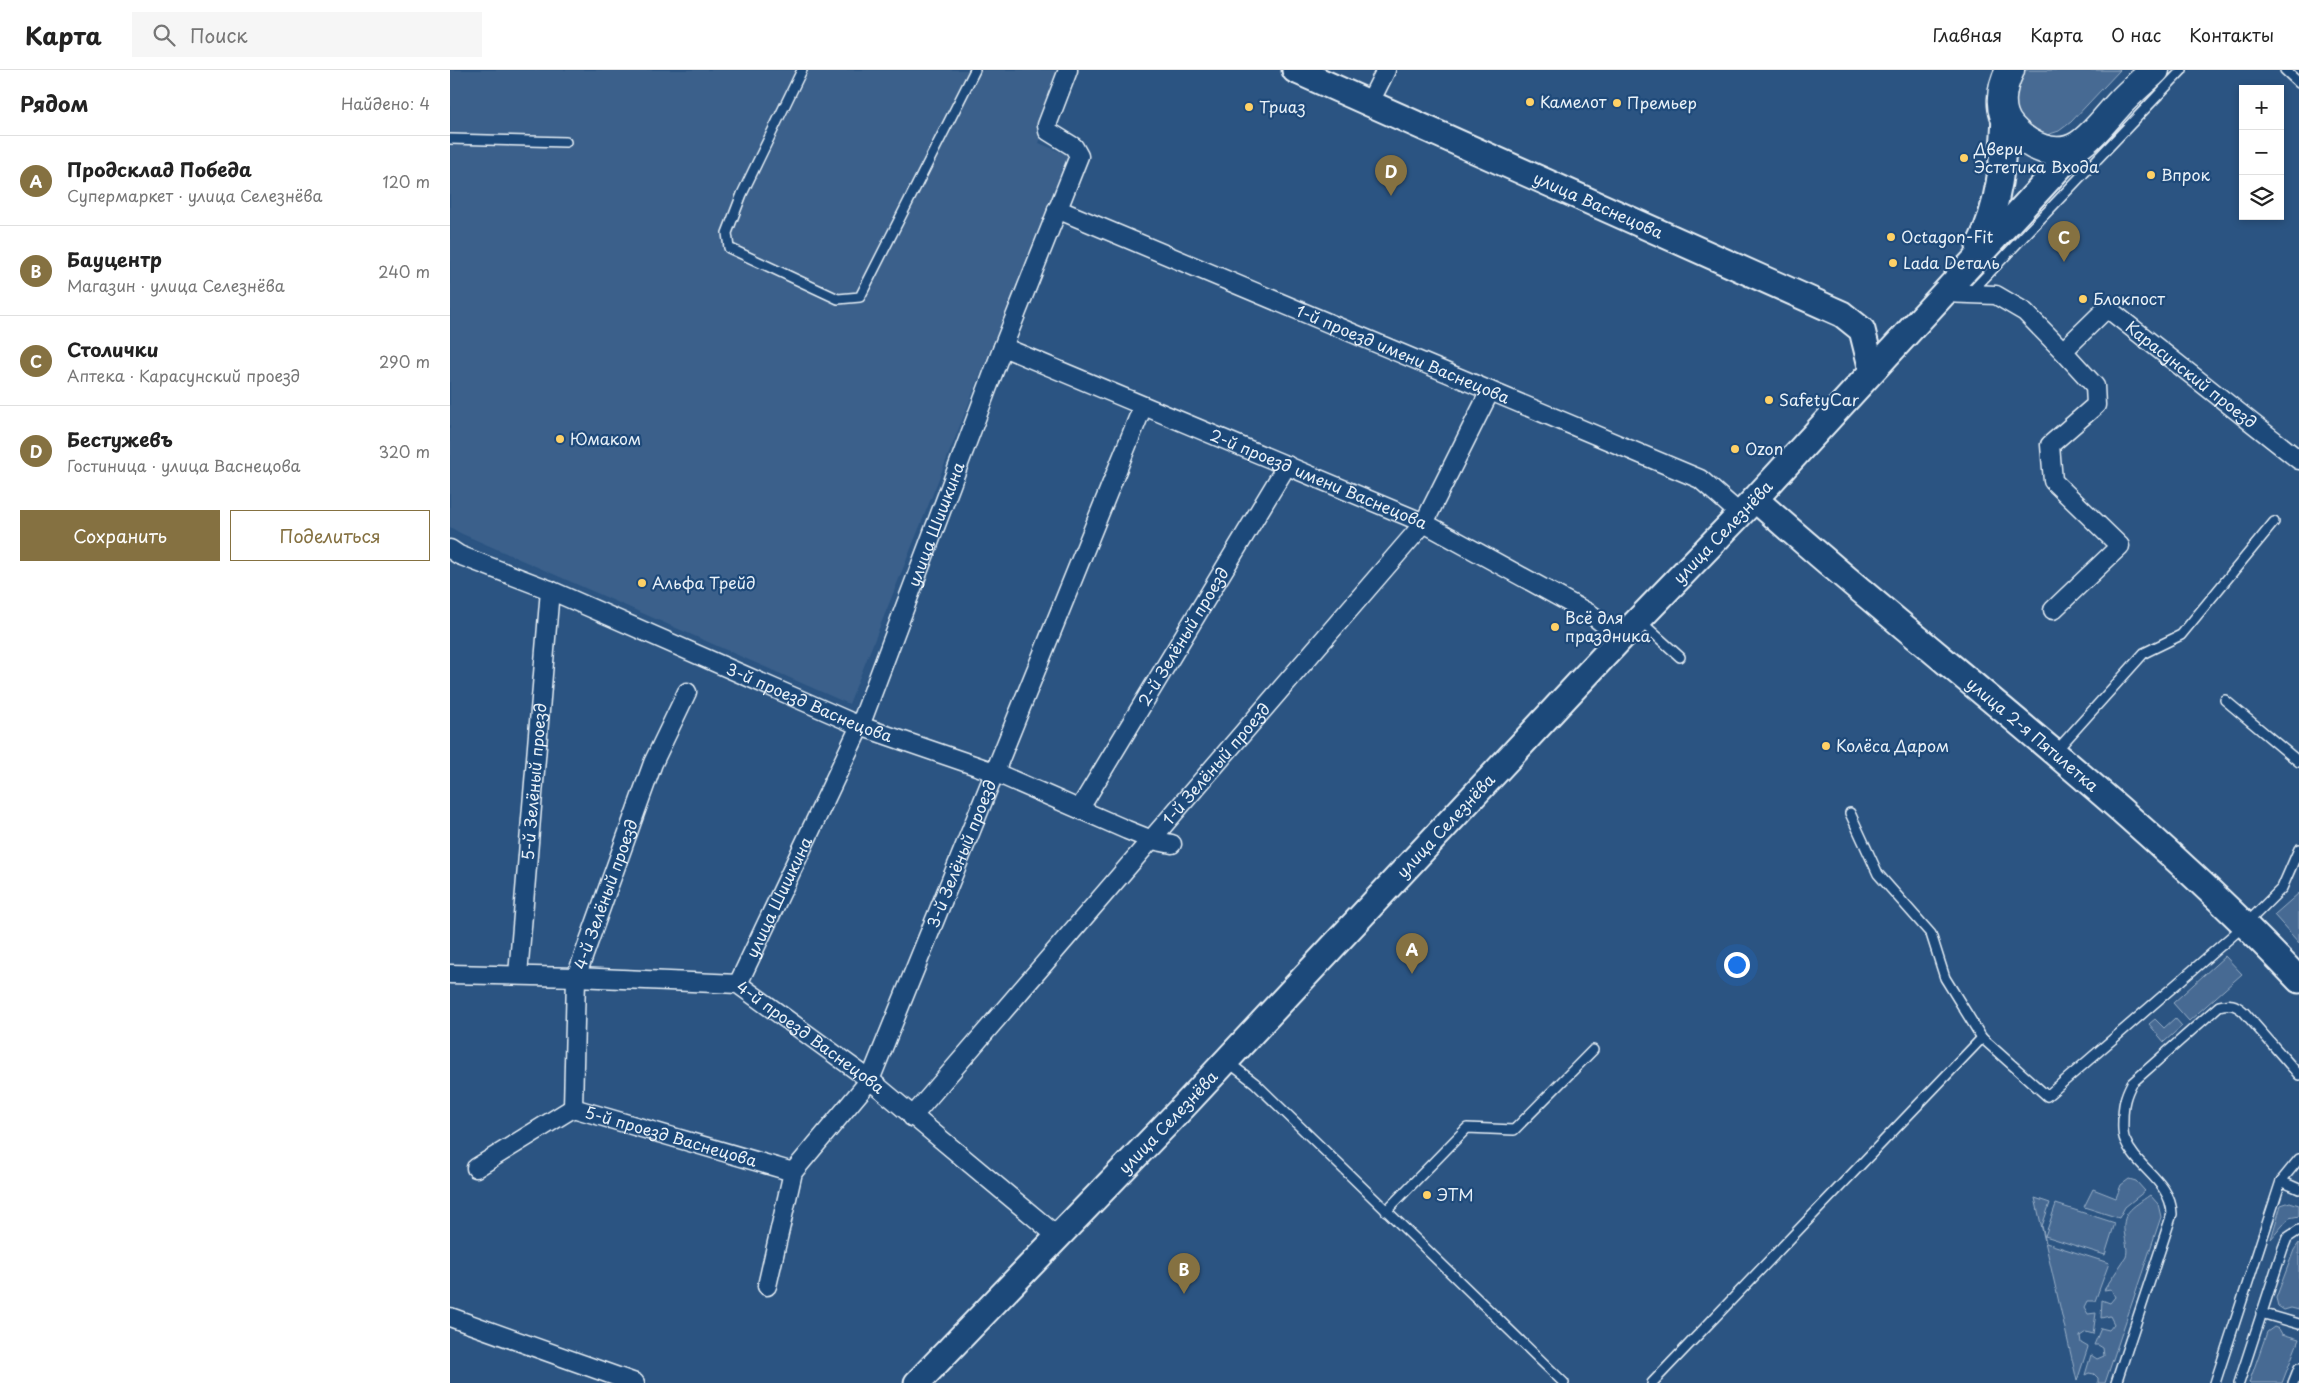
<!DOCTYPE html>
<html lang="ru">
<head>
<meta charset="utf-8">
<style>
	:root { --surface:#fff; --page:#f6f6f6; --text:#222; --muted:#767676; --line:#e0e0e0; --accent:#857141 }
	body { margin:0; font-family:"Playpen Sans",sans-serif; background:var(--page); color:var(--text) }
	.controls { position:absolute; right:15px; top:15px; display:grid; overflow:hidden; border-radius:0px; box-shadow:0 2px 8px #0003 }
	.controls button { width:45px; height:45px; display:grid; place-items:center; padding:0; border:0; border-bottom:1px solid var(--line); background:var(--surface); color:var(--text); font:25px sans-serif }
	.you { position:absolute; left:1286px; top:894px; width:18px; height:18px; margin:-12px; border:4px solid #fff; border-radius:50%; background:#1a73e8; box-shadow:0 0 0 8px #1a73e833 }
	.badge { display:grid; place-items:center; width:32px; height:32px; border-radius:50%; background:var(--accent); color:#fff; font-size:16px; font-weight:700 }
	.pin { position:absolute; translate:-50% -41px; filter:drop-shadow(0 1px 2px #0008) }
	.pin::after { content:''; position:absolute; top:26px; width:18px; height:15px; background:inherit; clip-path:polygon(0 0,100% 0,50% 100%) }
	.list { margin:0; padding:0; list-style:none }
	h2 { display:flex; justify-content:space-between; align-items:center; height:65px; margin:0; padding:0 20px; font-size:21px }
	h2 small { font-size:16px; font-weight:400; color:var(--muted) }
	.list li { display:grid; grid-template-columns:32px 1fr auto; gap:15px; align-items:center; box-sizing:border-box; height:90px; padding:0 20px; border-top:1px solid var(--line) }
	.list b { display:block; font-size:19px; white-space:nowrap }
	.list p { margin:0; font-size:16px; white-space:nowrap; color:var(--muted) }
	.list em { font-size:16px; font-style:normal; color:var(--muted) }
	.actions { display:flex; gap:10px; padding:15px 20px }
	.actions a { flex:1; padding:11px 0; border:1px solid var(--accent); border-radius:0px; text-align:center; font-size:18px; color:var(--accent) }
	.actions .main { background:var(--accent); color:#fff }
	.icon { flex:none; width:28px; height:28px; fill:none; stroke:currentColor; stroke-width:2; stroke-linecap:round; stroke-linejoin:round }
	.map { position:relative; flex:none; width:1849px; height:1313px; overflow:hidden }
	header { display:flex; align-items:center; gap:30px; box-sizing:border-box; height:70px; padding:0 25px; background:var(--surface); border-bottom:1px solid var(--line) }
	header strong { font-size:24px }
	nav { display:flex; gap:28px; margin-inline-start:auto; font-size:18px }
	.search { width:350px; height:45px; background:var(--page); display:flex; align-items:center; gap:12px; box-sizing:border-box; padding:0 18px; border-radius:0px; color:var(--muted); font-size:19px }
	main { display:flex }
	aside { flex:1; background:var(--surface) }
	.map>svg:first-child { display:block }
	.built { fill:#3a608b }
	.green { fill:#476b93; stroke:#98aec6 }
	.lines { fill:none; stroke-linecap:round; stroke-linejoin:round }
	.lane-casing { stroke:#e8f1f8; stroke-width:12 }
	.street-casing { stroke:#e8f1f8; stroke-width:21 }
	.secondary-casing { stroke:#e8f1f8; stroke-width:29 }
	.primary-casing { stroke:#e8f1f8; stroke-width:31 }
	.lane { stroke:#1f4a7a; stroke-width:9 }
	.street { stroke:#1f4a7a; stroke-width:18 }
	.secondary { stroke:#1f4a7a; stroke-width:25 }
	.primary { stroke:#1f4a7a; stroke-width:28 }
	.poi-dot { fill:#ffd166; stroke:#1f4a7a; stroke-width:2 }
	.labels { text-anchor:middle; stroke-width:4.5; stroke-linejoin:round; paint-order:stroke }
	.poi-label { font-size:16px; fill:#e8f1f8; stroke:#1f4a7a; text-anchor:start }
	.street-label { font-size:16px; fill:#e8f1f8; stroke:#1f4a7a }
</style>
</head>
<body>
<header>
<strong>Карта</strong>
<div class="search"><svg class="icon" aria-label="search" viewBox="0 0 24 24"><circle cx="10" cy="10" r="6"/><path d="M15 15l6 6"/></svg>Поиск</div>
<nav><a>Главная</a><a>Карта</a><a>О нас</a><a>Контакты</a></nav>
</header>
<main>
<aside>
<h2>Рядом<small>Найдено: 4</small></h2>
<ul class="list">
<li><span class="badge">A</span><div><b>Продсклад Победа</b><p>Супермаркет · улица Селезнёва</p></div><em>120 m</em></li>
<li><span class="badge">B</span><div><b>Бауцентр</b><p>Магазин · улица Селезнёва</p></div><em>240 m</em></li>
<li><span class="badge">C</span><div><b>Столички</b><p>Аптека · Карасунский проезд</p></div><em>290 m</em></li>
<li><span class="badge">D</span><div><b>Бестужевъ</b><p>Гостиница · улица Васнецова</p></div><em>320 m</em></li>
</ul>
<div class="actions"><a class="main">Сохранить</a><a>Поделиться</a></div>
</aside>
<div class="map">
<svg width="1849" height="1313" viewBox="0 0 1849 1313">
	<rect width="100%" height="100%" fill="#2b5482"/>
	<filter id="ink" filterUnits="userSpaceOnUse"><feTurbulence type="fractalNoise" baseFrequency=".02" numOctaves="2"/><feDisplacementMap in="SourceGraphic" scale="10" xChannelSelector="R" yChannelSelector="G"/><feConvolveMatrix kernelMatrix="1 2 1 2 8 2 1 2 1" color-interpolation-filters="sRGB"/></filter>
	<g filter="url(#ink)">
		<polygon class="built" points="0,0 616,0 589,73 618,85 399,634 10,463 0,457"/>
		<g class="green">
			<polygon points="1572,0 1670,0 1621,52 1609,61 1597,65 1585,64 1571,57 1562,32"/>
			<polygon points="1849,823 1849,873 1824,845"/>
			<polygon points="1775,886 1792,904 1739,951 1723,933"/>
			<polygon points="1725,948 1732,956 1714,972 1699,954 1705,949 1714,958"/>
			<polygon points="1679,1109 1686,1111 1695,1121 1675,1137 1669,1148 1634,1137 1643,1119 1666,1128 1671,1115"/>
			<path d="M 1700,1125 L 1708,1134 L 1711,1147 L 1655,1313 L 1648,1313 L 1648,1308 L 1644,1304 L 1639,1303 L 1635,1305 L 1641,1285 L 1647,1289 L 1654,1286 L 1653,1278 L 1648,1275 L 1644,1275 L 1651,1258 L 1659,1260 L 1664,1254 L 1660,1246 L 1651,1248 L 1652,1230 L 1660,1233 L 1665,1227 L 1661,1219 L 1654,1220 L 1676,1187 C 1678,1180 1676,1174 1675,1167 C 1670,1142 1682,1138 1700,1125 Z"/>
			<polygon points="1585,1128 1600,1133 1592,1156 1596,1173 1659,1193 1645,1231 1637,1231 1634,1237 1638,1244 1646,1243 1643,1264 1636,1262 1630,1266 1631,1273 1638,1277 1627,1311"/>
			<polygon points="1840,1132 1849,1135 1849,1146 1839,1148 1821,1169 1831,1135"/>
			<polygon points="1606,1134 1665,1153 1655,1185 1595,1166"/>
			<polygon points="1849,1173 1849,1240 1841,1238 1834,1240 1828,1236 1826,1228 1844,1180"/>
			<polygon points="1824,1257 1829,1259 1832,1264 1849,1269 1832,1313 1799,1313 1817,1262"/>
		</g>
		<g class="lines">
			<g class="lane-casing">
				<g id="lane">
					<polyline points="352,0 292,124 277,163 279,178 388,229 410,227 525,0"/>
					<polyline points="1835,0 1849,13"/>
					<polyline points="0,69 116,72"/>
					<polyline points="1519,224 1732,0"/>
					<polyline points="1189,550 1230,587"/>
					<polyline points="1775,630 1849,692"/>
					<polyline points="1606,681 1694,583 1731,565 1824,452"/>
					<polyline points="1400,743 1428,804 1481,864 1495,908 1532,968"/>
					<polyline points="778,992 805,1013 1114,1313"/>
					<polyline points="1831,1111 1849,1119"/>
					<polyline points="936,1141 1017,1058 1064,1060 1143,980"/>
					<polyline points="1811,1243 1849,1254"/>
					<polyline points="1202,1313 1532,968 1597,1026 1796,854 1832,818 1849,779"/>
					<path d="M 1666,1313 L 1722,1144 C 1721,1111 1686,1098 1675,1070 C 1672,1064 1673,1056 1673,1050 C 1673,1035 1675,1026 1682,1013 L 1769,936 C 1780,933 1785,934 1794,942 L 1849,1005"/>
					<polyline points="1765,1313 1831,1111 1849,1089"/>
					<polyline points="1789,1313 1833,1178 1837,1168 1849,1160"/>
					<polyline points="1843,1313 1849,1298"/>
				</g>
			</g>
			<g class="street-casing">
				<g id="street">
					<polyline points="920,32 936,0"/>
					<path id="s1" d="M 607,139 L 1250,409 L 1290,444"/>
					<path id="s2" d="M 1493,223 L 1546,225 L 1575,242 L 1613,281 L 1657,238 L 1849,390"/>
					<path id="s3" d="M 553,277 L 974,453 L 1142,545 L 1171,568"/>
					<path id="s4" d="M 0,479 L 9,485 L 100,520 L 410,656 L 544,702 L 677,760 L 702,770 L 722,774"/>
					<polyline points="1603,540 1670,476 1603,411 1600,375 1646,335 1645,316 1613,281"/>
					<path id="s5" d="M 630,738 L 837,395"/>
					<path id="s6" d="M 0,904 L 126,907 L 288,914 L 420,1010 L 607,1166"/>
					<path id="s7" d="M 68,905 L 100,520"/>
					<path id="s8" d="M 288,914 L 410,656 L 553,277 L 629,86 L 624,77 L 598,61 L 597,55 L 618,0"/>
					<path id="s9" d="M 123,1038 L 126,907 L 203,693 L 237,622"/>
					<path id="s10" d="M 462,1047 L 974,453 L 1040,321"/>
					<path id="s11" d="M 26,1098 L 123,1038 L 343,1102"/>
					<path id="s12" d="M 317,1216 L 343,1102 L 420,1010 L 693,336"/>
					<polyline points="0,1247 185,1313"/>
				</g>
			</g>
			<g class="secondary-casing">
				<g id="secondary">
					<path id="s13" d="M 845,0 L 1392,244 L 1412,260 L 1422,300"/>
					<path d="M 1529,176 C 1550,135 1553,91 1555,46"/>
					<path id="s14" d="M 1305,429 C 1485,590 1683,734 1849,910"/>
					<path id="s15" d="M 467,1313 L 733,1037 L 1171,568 L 1305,429 L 1631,74"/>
				</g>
			</g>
			<g class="primary-casing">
				<path id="primary" d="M 1560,0 C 1551,18 1547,41 1561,57 C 1578,76 1605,90 1629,75 C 1644,65 1657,47 1669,34 C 1680,22 1693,11 1705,0"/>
			</g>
			<use href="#lane" class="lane"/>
			<use href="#street" class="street"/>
			<use href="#secondary" class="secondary"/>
			<use href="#primary" class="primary"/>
		</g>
	</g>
	<g class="poi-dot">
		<circle cx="1080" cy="32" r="5"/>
		<circle cx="1167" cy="33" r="5"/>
		<circle cx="799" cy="37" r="5"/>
		<circle cx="1514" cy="88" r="5"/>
		<circle cx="1701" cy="105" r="5"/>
		<circle cx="1441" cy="167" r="5"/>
		<circle cx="1443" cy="193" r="5"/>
		<circle cx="1633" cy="229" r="5"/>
		<circle cx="1319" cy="330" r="5"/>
		<circle cx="110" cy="369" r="5"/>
		<circle cx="1285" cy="379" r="5"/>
		<circle cx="192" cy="513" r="5"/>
		<circle cx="1105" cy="557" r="5"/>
		<circle cx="1376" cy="676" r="5"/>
		<circle cx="977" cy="1125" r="5"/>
	</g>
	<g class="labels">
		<g class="poi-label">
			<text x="1090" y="38">Камелот</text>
			<text x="1177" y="39">Премьер</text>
			<text x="809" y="43">Триаз</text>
			<text x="1524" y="85">Двери<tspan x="1524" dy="18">Эстетика Входа</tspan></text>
			<text x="1711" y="111">Впрок</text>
			<text x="1451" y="173">Octagon-Fit</text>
			<text x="1453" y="199">Lada Dеталь</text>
			<text x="1643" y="235">Блокпост</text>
			<text x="1329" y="336">SafetyCar</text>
			<text x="120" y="375">Юмаком</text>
			<text x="1295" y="385">Ozon</text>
			<text x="202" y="519">Альфа Трейд</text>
			<text x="1115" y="554">Всё для<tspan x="1115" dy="18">праздника</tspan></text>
			<text x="1386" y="682">Колёса Даром</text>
			<text x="987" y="1131">ЭТМ</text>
		</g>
		<g class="street-label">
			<text dy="6" stroke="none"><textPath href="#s13" startOffset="332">улица Васнецова</textPath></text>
			<text dy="6" stroke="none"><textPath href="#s1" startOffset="375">1-й проезд имени Васнецова</textPath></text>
			<text dy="6" stroke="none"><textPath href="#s2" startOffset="310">Карасунский проезд</textPath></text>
			<text dy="6" stroke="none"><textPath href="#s3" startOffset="342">2-й проезд имени Васнецова</textPath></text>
			<text dy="6" stroke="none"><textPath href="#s8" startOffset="501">улица Шишкина</textPath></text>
			<text dy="6" stroke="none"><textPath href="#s15" startOffset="1172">улица Селезнёва</textPath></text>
			<text dy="6" stroke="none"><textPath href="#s5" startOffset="200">2-й Зелёный проезд</textPath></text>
			<text dy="6" stroke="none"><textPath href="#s4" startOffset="391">3-й проезд Васнецова</textPath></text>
			<text dy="6" stroke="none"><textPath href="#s14" startOffset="364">улица 2-я Пятилетка</textPath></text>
			<text dy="6" stroke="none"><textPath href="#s10" startOffset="466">1-й Зелёный проезд</textPath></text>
			<text dy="6" stroke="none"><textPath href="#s7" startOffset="194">5-й Зелёный проезд</textPath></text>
			<text dy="6" stroke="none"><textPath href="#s15" startOffset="768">улица Селезнёва</textPath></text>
			<text dy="6" stroke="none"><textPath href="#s12" startOffset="481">3-й Зелёный проезд</textPath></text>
			<text dy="6" stroke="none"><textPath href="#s9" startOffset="219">4-й Зелёный проезд</textPath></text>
			<text dy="6" stroke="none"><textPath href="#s8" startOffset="96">улица Шишкина</textPath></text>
			<text dy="6" stroke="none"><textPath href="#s6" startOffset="378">4-й проезд Васнецова</textPath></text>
			<text dy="6" stroke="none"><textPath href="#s15" startOffset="362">улица Селезнёва</textPath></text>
			<text dy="6" stroke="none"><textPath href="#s11" startOffset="216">5-й проезд Васнецова</textPath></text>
		</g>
	</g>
</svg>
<div class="controls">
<button>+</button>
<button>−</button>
<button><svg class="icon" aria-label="layers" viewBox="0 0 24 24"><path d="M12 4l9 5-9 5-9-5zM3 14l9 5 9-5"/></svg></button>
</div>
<div class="you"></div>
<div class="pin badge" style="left:962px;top:904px">A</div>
<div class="pin badge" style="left:734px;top:1224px">B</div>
<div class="pin badge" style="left:1614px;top:192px">C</div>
<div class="pin badge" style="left:941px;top:126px">D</div>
</div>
</main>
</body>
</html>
